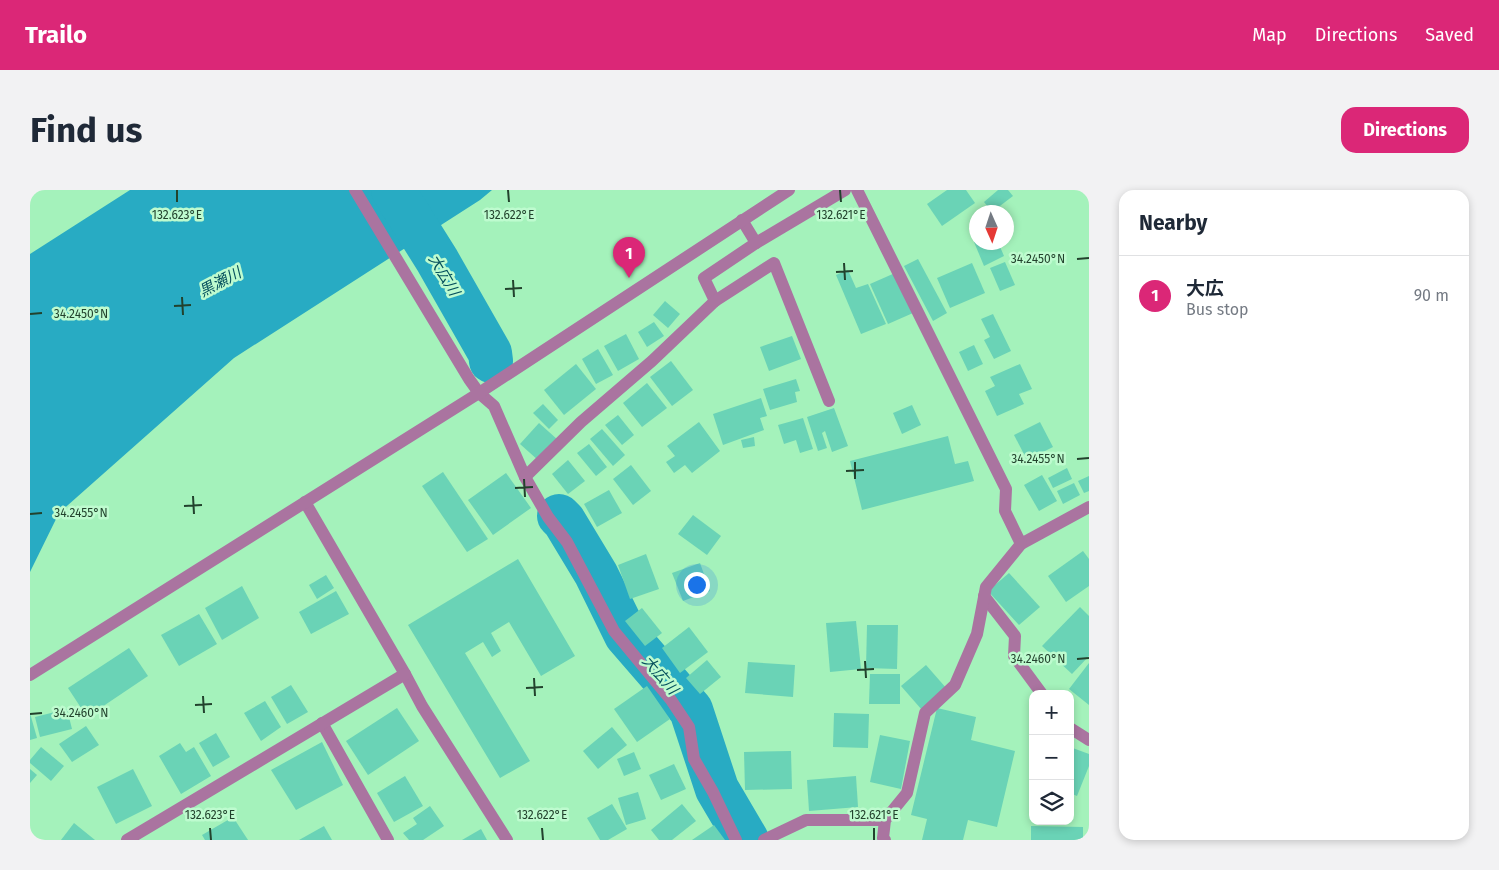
<!DOCTYPE html>
<html lang="en">
<head>
<meta charset="utf-8">
<style>
	:root { --surface:#fff; --page:#f2f2f3; --text:#1f2937; --muted:#747a83; --line:#e0e1e3; --accent:#db2777 }
	body { margin:0; font-family:"Fira Sans","Noto Sans JP",sans-serif; background:var(--page); color:var(--text) }
	.controls { position:absolute; right:15px; bottom:15px; display:grid; overflow:hidden; border-radius:10px; box-shadow:0 2px 8px #0003 }
	.controls button { width:45px; height:45px; display:grid; place-items:center; padding:0; border:0; border-bottom:1px solid var(--line); background:var(--surface); color:var(--text); font:25px sans-serif }
	.compass { position:absolute; left:939px; top:15px; width:45px; height:45px; border-radius:50%; background:var(--surface); box-shadow:0 2px 8px #0003; rotate:177deg }
	.you { position:absolute; left:666px; top:394px; width:18px; height:18px; margin:-12px; border:4px solid #fff; border-radius:50%; background:#1a73e8; box-shadow:0 0 0 8px #1a73e833 }
	.badge { display:grid; place-items:center; width:32px; height:32px; border-radius:50%; background:var(--accent); color:#fff; font-size:16px; font-weight:700 }
	.pin { position:absolute; translate:-50% -41px; filter:drop-shadow(0 1px 2px #0008) }
	.pin::after { content:''; position:absolute; top:26px; width:18px; height:15px; background:inherit; clip-path:polygon(0 0,100% 0,50% 100%) }
	.list { margin:0; padding:0; list-style:none }
	h2 { display:flex; justify-content:space-between; align-items:center; height:65px; margin:0; padding:0 20px; font-size:21px }
	h2 small { font-size:16px; font-weight:400; color:var(--muted) }
	.list li { display:grid; grid-template-columns:32px 1fr auto; gap:15px; align-items:center; box-sizing:border-box; height:80px; padding:0 20px; border-top:1px solid var(--line) }
	.list b { display:block; font-size:19px; white-space:nowrap }
	.list p { margin:0; font-size:16px; white-space:nowrap; color:var(--muted) }
	.list em { font-size:16px; font-style:normal; color:var(--muted) }
	.icon { flex:none; width:28px; height:28px; fill:none; stroke:currentColor; stroke-width:2; stroke-linecap:round; stroke-linejoin:round }
	.map { position:relative; flex:none; width:1059px; height:650px; overflow:hidden; border-radius:15px }
	header { display:flex; align-items:center; gap:30px; box-sizing:border-box; height:70px; padding:0 25px; background:var(--accent); color:#fff }
	header strong { font-size:24px }
	nav { display:flex; gap:28px; margin-inline-start:auto; font-size:18px }
	.intro { display:flex; align-items:center; justify-content:space-between; box-sizing:border-box; height:120px; padding:0 30px }
	h1 { margin:0; font-size:35px }
	.button { padding:12px 22px; border-radius:15px; background:var(--accent); color:#fff; font-size:18px; font-weight:700 }
	main { display:flex; gap:30px; padding:0 30px }
	aside { flex:1; background:var(--surface); border-radius:15px; box-shadow:0 2px 8px #0003 }
	.map>svg:first-child { display:block }
	.water { fill:#28abc3 }
	.lines { fill:none; stroke-linecap:round; stroke-linejoin:round }
	.river { stroke:#28abc3; stroke-width:44 }
	.building { fill:#6ad3b6 }
	.minor { stroke:#aa74a0; stroke-width:12 }
	.ticks { fill:none; stroke:#22422d; stroke-width:2 }
	.labels { text-anchor:middle; stroke-width:5; stroke-linejoin:round; paint-order:stroke }
	.water-label { font-size:15px; font-style:italic; fill:#05505d; stroke:#befbcf }
	.ticks-label { font-size:12px; text-anchor:middle; fill:#22422d; stroke:#befbcf; stroke-width:5; stroke-linejoin:round; paint-order:stroke }
</style>
</head>
<body>
<header>
<strong>Trailo</strong>
<nav><a>Map</a><a>Directions</a><a>Saved</a></nav>
</header>
<div class="intro"><h1>Find us</h1><a class="button">Directions</a></div>
<main>
<div class="map">
<svg width="1059" height="650" viewBox="0 0 1059 650">
	<rect width="100%" height="100%" fill="#a4f2bb"/>
	<polygon class="water" points="100,0 462,0 450,10 204,168 29,323 0,382 0,64"/>
	<g class="lines">
		<g class="river">
			<polyline points="363,0 407,70 460,163 461,171"/>
			<polyline points="529,326 534,331 566,384 596,445 661,520 687,599 717,650"/>
		</g>
	</g>
	<g class="building">
		<polygon points="917,0 936,0 945,13 912,36 897,14"/>
		<polygon points="968,0 978,0 983,6 962,22 954,12"/>
		<polygon points="946,50 946,52 968,52 974,66 954,76 944,52"/>
		<polygon points="888,69 917,123 903,131 874,76"/>
		<polygon points="975,72 985,95 970,101 960,78"/>
		<polygon points="942,73 955,103 920,118 907,88"/>
		<polygon points="818,80 826,98 838,94 856,134 831,144 806,85"/>
		<polygon points="865,83 883,123 858,134 840,94"/>
		<polygon points="635,111 650,124 638,138 623,125"/>
		<polygon points="963,124 981,161 964,169 954,150 960,147 951,129"/>
		<polygon points="624,132 634,146 617,157 608,142"/>
		<polygon points="596,144 609,169 588,181 574,156"/>
		<polygon points="762,146 771,169 739,181 730,157"/>
		<polygon points="944,155 953,174 938,181 929,162"/>
		<polygon points="568,159 583,185 566,194 552,169"/>
		<polygon points="641,171 663,200 642,216 620,187"/>
		<polygon points="546,174 566,199 534,225 514,200"/>
		<polygon points="990,174 1002,199 989,204 994,214 967,226 955,201 965,196 960,187"/>
		<polygon points="766,189 770,201 765,202 767,212 740,220 733,199"/>
		<polygon points="617,193 637,218 612,237 593,213"/>
		<polygon points="731,208 737,226 730,228 734,240 693,255 683,224"/>
		<polygon points="513,214 528,230 519,239 503,223"/>
		<polygon points="882,215 891,235 872,244 863,223"/>
		<polygon points="804,218 818,256 802,262 795,241 792,243 797,258 788,261 777,227"/>
		<polygon points="588,225 604,245 592,255 575,235"/>
		<polygon points="773,228 783,259 770,263 766,250 754,254 748,235"/>
		<polygon points="669,232 690,261 662,283 655,275 644,283 636,272 645,266 637,256"/>
		<polygon points="1010,232 1023,257 997,270 984,245"/>
		<polygon points="509,233 528,250 509,271 490,254"/>
		<polygon points="572,239 595,265 583,276 560,249"/>
		<polygon points="918,246 925,274 938,271 944,291 832,320 820,271"/>
		<polygon points="724,247 725,256 713,258 711,250"/>
		<polygon points="559,254 577,277 566,286 547,263"/>
		<polygon points="538,270 555,291 538,304 522,284"/>
		<polygon points="601,275 621,301 603,315 583,289"/>
		<polygon points="1037,278 1042,289 1023,298 1018,288"/>
		<polygon points="413,282 458,349 437,362 392,296"/>
		<polygon points="476,283 501,318 463,345 438,310"/>
		<polygon points="1012,285 1027,311 1009,321 994,295"/>
		<polygon points="1059,286 1059,301 1054,303 1048,291"/>
		<polygon points="1044,293 1050,305 1033,314 1027,301"/>
		<polygon points="579,300 592,323 567,337 554,314"/>
		<polygon points="663,325 691,346 677,365 648,344"/>
		<polygon points="1053,361 1059,369 1059,396 1036,412 1018,386"/>
		<polygon points="616,364 629,399 600,409 588,375"/>
		<polygon points="488,369 545,466 511,486 479,432 461,443 471,461 462,467 453,452 435,463 500,571 470,588 378,435"/>
		<polygon points="670,373 680,401 653,411 642,383"/>
		<polygon points="979,383 1010,417 989,435 958,401"/>
		<polygon points="296,385 304,398 287,409 279,395"/>
		<polygon points="212,396 229,428 192,450 175,418"/>
		<polygon points="306,401 319,424 281,444 269,422"/>
		<polygon points="1050,417 1059,426 1059,466 1042,484 1012,456"/>
		<polygon points="612,418 632,443 615,456 595,431"/>
		<polygon points="169,424 187,454 149,476 131,445"/>
		<polygon points="826,431 831,479 800,482 796,433"/>
		<polygon points="837,435 868,435 867,479 836,478"/>
		<polygon points="659,437 678,462 650,483 632,458"/>
		<polygon points="99,458 118,486 57,527 38,498"/>
		<polygon points="677,470 691,487 670,504 656,488"/>
		<polygon points="718,472 765,475 763,507 715,503"/>
		<polygon points="1059,473 1059,515 1039,499"/>
		<polygon points="896,475 917,499 892,520 871,496"/>
		<polygon points="840,484 870,484 870,514 839,514"/>
		<polygon points="261,495 278,522 257,534 241,507"/>
		<polygon points="617,496 640,529 607,552 584,519"/>
		<polygon points="235,511 251,537 231,551 214,523"/>
		<polygon points="367,518 389,551 338,585 316,551"/>
		<polygon points="907,518 946,527 941,550 985,561 967,637 938,630 933,650 892,650 897,629 881,625"/>
		<polygon points="37,519 42,539 10,547 5,527"/>
		<polygon points="0,523 7,548 0,550"/>
		<polygon points="804,523 839,524 838,558 803,557"/>
		<polygon points="56,536 69,555 42,572 29,554"/>
		<polygon points="582,537 597,555 568,579 553,561"/>
		<polygon points="186,543 200,567 183,577 169,553"/>
		<polygon points="850,545 880,551 871,599 840,592"/>
		<polygon points="292,552 313,595 266,620 241,580"/>
		<polygon points="150,553 156,562 164,557 181,586 151,604 129,566"/>
		<polygon points="11,557 34,576 21,591 0,573 0,570"/>
		<polygon points="1040,557 1059,564 1059,576 1047,606 1040,603"/>
		<polygon points="761,561 762,599 715,600 714,562"/>
		<polygon points="604,562 611,579 594,586 587,569"/>
		<polygon points="644,574 656,599 631,610 619,585"/>
		<polygon points="0,579 7,585 0,593"/>
		<polygon points="103,579 122,616 86,634 67,597"/>
		<polygon points="375,586 393,616 364,632 347,603"/>
		<polygon points="826,586 828,617 779,621 777,590"/>
		<polygon points="608,602 616,629 596,635 588,608"/>
		<polygon points="582,614 597,639 578,650 570,650 557,628"/>
		<polygon points="652,614 666,631 642,650 629,650 621,640"/>
		<polygon points="400,616 414,636 393,650 379,650 373,643 387,634 383,628"/>
		<polygon points="203,627 218,650 175,650 172,645"/>
		<polygon points="44,633 65,650 31,650"/>
		<polygon points="684,635 695,650 662,650"/>
		<polygon points="294,636 302,650 269,650"/>
		<polygon points="1001,636 1053,637 1053,650 1001,650"/>
		<polygon points="451,639 457,650 432,650"/>
	</g>
	<g class="lines">
		<g class="minor">
			<polyline points="325,0 439,189 449,203 464,216 495,287 518,327 537,352 584,441 641,510 659,537 664,569 683,602 706,650"/>
			<polyline points="827,0 976,299 975,321 991,354 1059,317"/>
			<polyline points="712,30 726,53 815,0"/>
			<polyline points="685,111 674,88 726,53"/>
			<polyline points="495,287 551,232 622,171 685,111 744,73 799,211"/>
			<polyline points="275,312 375,484 392,516 477,650"/>
			<polyline points="954,406 985,446 984,466 1012,504"/>
			<polyline points="0,485 449,203 759,0"/>
			<polyline points="292,533 358,650"/>
			<polyline points="1040,538 1059,550"/>
			<polyline points="97,650 375,484"/>
			<polyline points="734,650 776,630 855,630"/>
			<polyline points="855,650 853,648 855,630 877,603 895,523 925,495 947,444 956,397 991,354"/>
		</g>
	</g>
	<path class="ticks" d="M 147,0 L 147,12M 478,0 L 479,12M 810,0 L 811,12M 1047,69 L 1059,68M 814,73 L 815,90M 806,82 L 823,81M 483,90 L 484,107M 475,99 L 492,98M 152,107 L 153,125M 144,116 L 161,115M 0,124 L 12,123M 1047,269 L 1059,268M 825,272 L 825,289M 816,281 L 834,280M 494,289 L 495,307M 485,298 L 503,297M 163,306 L 164,324M 154,316 L 172,315M 0,324 L 12,323M 1047,469 L 1059,468M 835,471 L 836,488M 827,480 L 844,479M 504,488 L 505,506M 496,498 L 513,497M 173,506 L 174,523M 165,515 L 182,514M 0,524 L 12,523M 180,638 L 181,650M 512,638 L 513,650M 844,638 L 844,650"/>
	<g class="labels">
		<g class="water-label">
			<text transform="translate(414 85) rotate(59)" y="5">大広川</text>
			<text transform="translate(190 92) rotate(-28)" y="5">黒瀬川</text>
			<text transform="translate(630 485) rotate(49)" y="5">大広川</text>
		</g>
	</g>
	<g class="ticks-label">
		<text x="147" y="29">132.623°E</text>
		<text x="479" y="29">132.622°E</text>
		<text x="811" y="29">132.621°E</text>
		<text x="1008" y="73">34.2450°N</text>
		<text x="51" y="128">34.2450°N</text>
		<text x="1008" y="273">34.2455°N</text>
		<text x="51" y="327">34.2455°N</text>
		<text x="1008" y="473">34.2460°N</text>
		<text x="51" y="527">34.2460°N</text>
		<text x="180" y="629">132.623°E</text>
		<text x="512" y="629">132.622°E</text>
		<text x="844" y="629">132.621°E</text>
	</g>
</svg>
<div class="controls">
<button>+</button>
<button>−</button>
<button><svg class="icon" aria-label="layers" viewBox="0 0 24 24"><path d="M12 4l9 5-9 5-9-5zM3 14l9 5 9-5"/></svg></button>
</div>
<svg class="compass" viewBox="-18 -18 36 36"><path d="M0-13l5 13h-10z" fill="#e53935"/><path d="M0 13l5-13h-10z" fill="#747a83"/></svg>
<div class="you"></div>
<div class="pin badge" style="left:599px;top:88px">1</div>
</div>
<aside>
<h2>Nearby<small></small></h2>
<ul class="list">
<li><span class="badge">1</span><div><b>大広</b><p>Bus stop</p></div><em>90 m</em></li>
</ul>
</aside>
</main>
</body>
</html>
